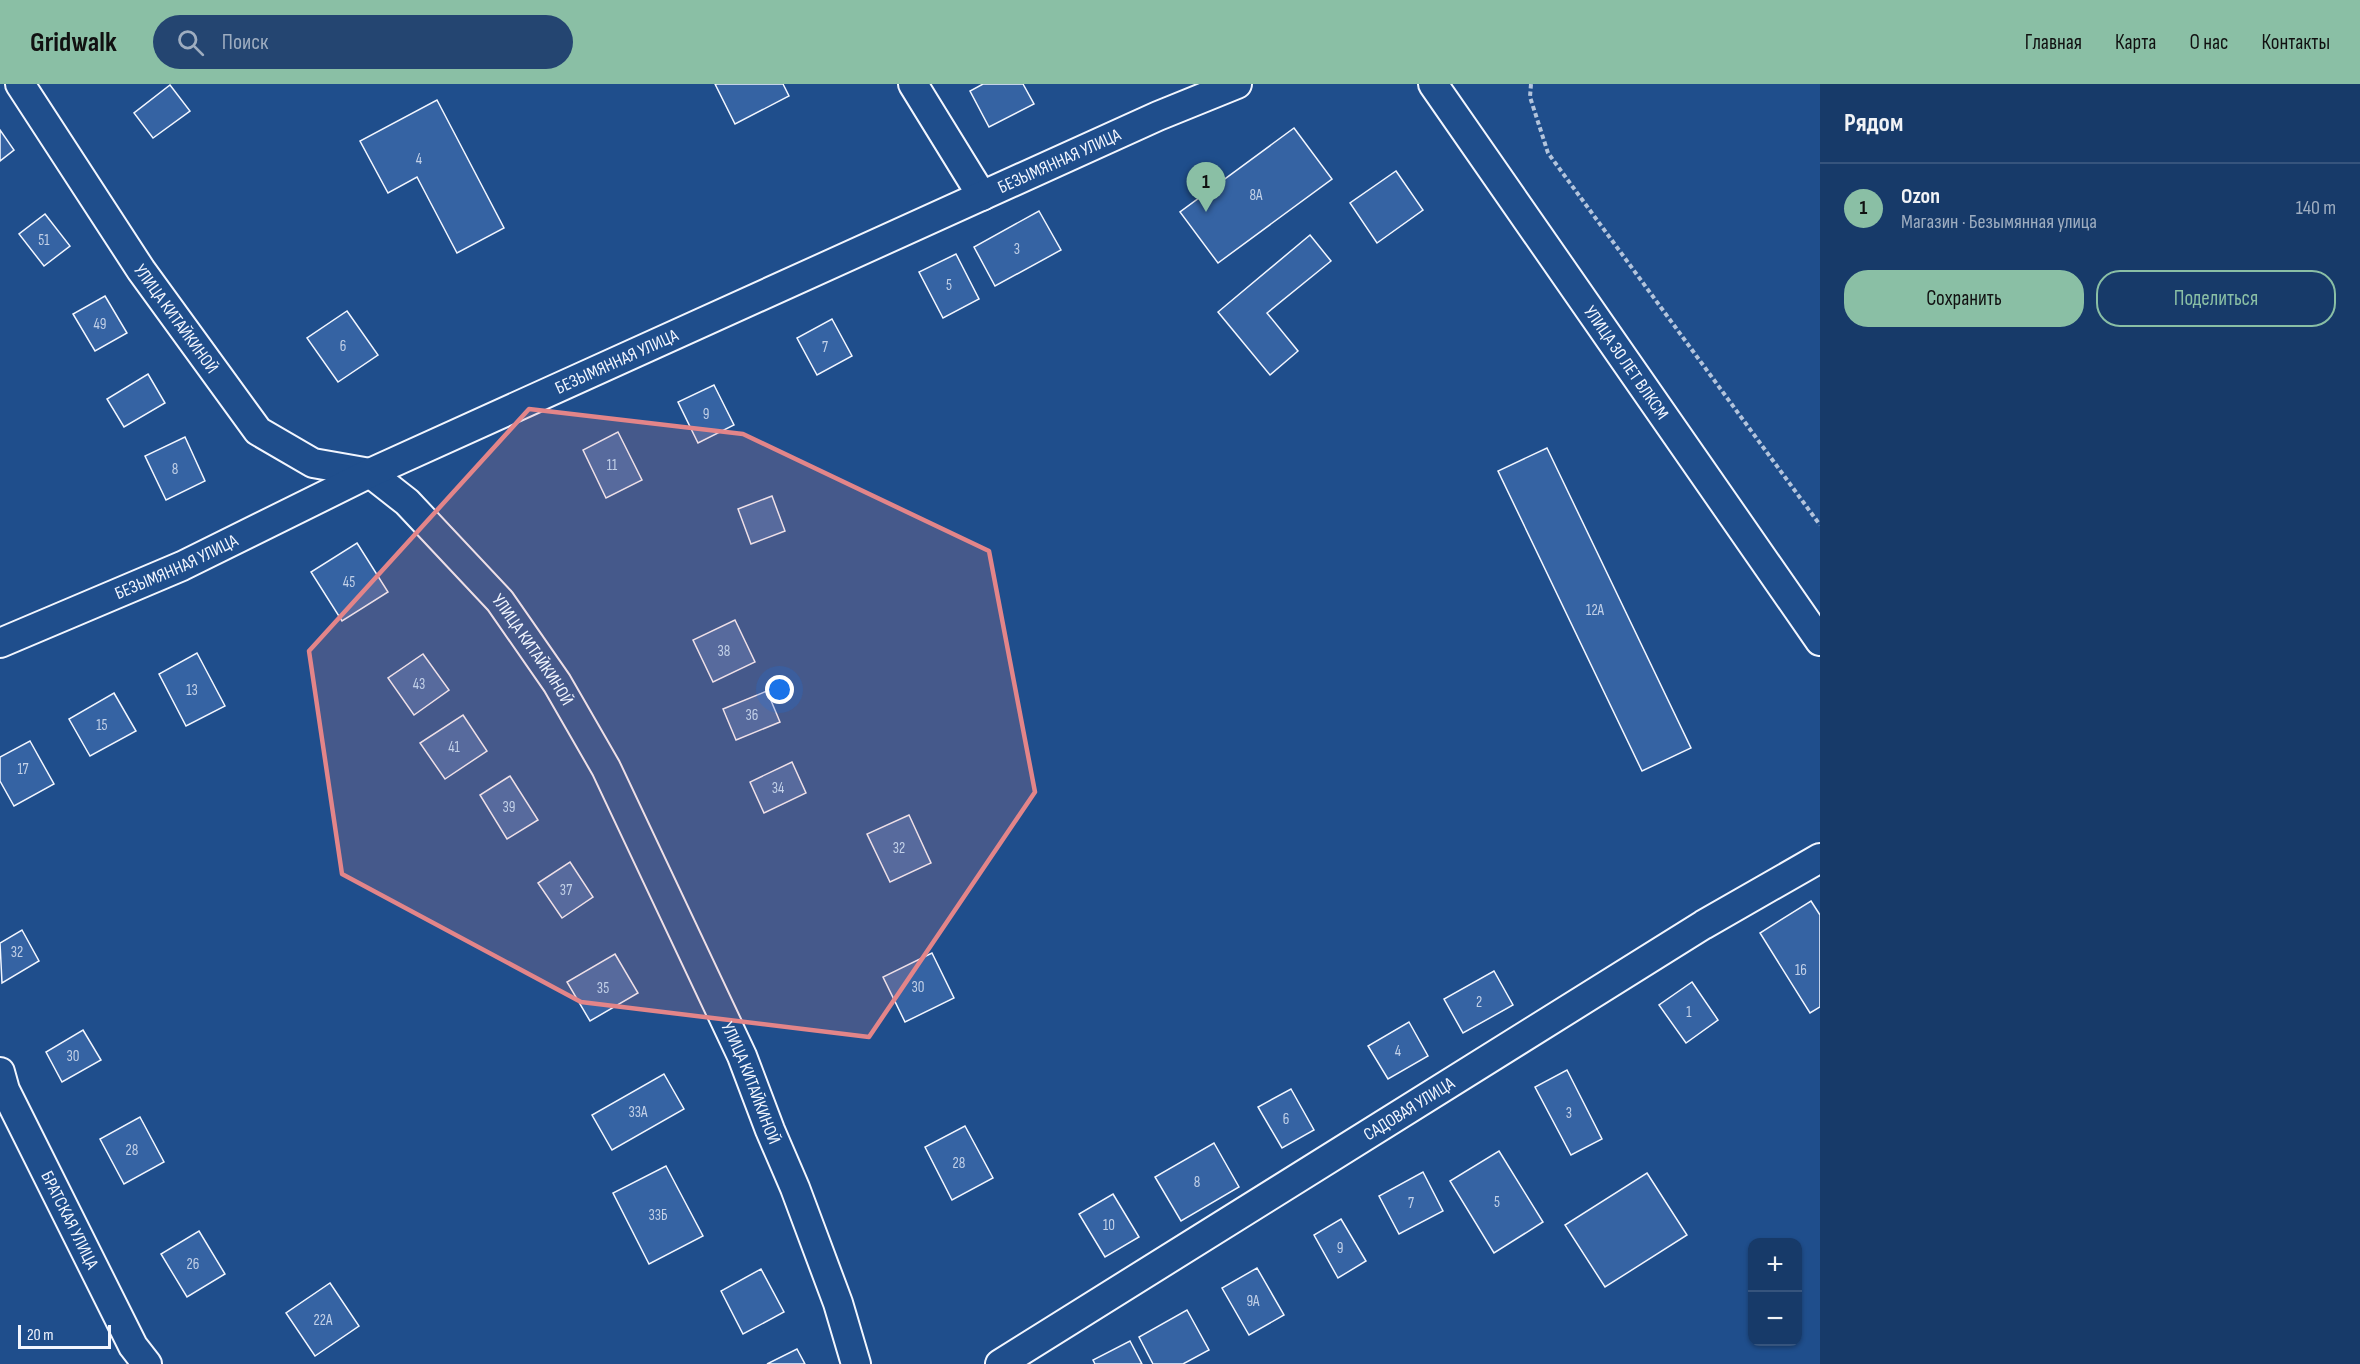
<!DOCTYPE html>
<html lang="ru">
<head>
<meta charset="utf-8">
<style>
	:root { --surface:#173a69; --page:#244571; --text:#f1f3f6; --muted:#9eadc0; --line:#36547d; --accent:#8abfa5 }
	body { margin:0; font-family:"Sofia Sans Condensed",sans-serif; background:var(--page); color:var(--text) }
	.controls { position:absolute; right:18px; bottom:18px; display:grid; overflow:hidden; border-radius:12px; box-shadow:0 2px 4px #0004 }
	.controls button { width:54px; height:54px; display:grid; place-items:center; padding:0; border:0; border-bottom:2px solid var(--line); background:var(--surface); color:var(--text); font:30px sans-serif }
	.scale { position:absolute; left:18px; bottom:15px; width:93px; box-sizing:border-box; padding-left:6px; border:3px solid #f2f6ff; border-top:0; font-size:16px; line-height:21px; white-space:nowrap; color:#f2f6ff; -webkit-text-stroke:4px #1f4e8c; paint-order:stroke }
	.you { position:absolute; left:780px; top:606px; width:21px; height:21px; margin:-15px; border:4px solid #fff; border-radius:50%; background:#1a73e8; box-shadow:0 0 0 9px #1a73e833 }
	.badge { display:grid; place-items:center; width:39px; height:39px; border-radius:50%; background:var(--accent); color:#111; font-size:20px; font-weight:700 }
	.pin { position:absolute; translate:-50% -50px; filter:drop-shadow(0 2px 3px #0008) }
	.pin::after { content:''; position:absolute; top:32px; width:21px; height:18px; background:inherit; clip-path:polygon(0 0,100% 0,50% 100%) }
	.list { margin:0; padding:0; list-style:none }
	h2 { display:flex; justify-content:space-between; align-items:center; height:78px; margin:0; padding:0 24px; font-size:26px }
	h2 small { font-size:20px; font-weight:400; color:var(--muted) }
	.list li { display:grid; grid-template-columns:39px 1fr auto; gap:18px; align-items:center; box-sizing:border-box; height:90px; padding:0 24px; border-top:2px solid var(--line) }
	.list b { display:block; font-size:22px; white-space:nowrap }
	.list p { margin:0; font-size:20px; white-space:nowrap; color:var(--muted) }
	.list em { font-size:20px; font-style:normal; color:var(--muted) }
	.actions { display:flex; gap:12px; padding:18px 24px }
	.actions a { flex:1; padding:14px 0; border:2px solid var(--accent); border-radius:24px; text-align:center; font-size:21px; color:var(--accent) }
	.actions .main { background:var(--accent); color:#111 }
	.icon { flex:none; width:33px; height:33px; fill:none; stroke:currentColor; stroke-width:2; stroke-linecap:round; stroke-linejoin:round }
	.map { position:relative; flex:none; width:1820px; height:1280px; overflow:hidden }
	header { display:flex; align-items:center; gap:36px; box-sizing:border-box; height:84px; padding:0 30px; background:var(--accent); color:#111 }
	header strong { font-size:28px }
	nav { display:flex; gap:33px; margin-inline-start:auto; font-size:21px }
	.search { width:420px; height:54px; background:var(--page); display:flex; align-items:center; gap:15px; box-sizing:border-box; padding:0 21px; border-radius:33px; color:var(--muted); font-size:22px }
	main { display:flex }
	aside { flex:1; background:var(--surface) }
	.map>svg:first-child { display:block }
	.building { fill:#3563a3; stroke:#f2f6ff; stroke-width:1.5 }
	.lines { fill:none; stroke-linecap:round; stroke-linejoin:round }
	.street-casing { stroke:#f2f6ff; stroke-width:32 }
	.path { stroke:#b3c4dc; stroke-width:4; stroke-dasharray:4.5 3; stroke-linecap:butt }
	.street { stroke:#1f4e8c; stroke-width:28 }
	.marked { fill:#e38589; fill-opacity:0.2; stroke:#e38589; stroke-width:4.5; stroke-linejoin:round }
	.labels { text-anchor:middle; stroke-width:4.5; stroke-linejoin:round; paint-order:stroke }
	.number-label { font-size:15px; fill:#c3d1e8 }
	.street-label { font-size:18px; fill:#f2f6ff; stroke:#1f4e8c }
</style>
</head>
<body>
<header>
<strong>Gridwalk</strong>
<div class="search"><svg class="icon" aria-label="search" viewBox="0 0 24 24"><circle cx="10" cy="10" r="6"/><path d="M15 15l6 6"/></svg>Поиск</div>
<nav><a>Главная</a><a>Карта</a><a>О нас</a><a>Контакты</a></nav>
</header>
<main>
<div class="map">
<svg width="1820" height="1280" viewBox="0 0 1820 1280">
	<rect width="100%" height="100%" fill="#1f4e8c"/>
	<g class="building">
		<polygon points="715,0 783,0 789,12 735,40"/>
		<polygon points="983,0 1023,0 1034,20 989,43 970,7"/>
		<polygon points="170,1 190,27 153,54 134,29"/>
		<polygon points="437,16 504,144 457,169 417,93 388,109 360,57"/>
		<polygon points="1294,44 1332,95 1218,179 1180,128"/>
		<polygon points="0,46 14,66 0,77"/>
		<polygon points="1396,87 1423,126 1377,159 1350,119"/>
		<polygon points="1039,127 1061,166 995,202 974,163"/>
		<polygon points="45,130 70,162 44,182 19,150"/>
		<polygon points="1310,151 1331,177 1267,229 1298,267 1270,291 1218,228"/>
		<polygon points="956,170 979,215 943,234 919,188"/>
		<polygon points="105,212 127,249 95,267 73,230"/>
		<polygon points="347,227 378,271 338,298 307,254"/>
		<polygon points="832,235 852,272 817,291 797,254"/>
		<polygon points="148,290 165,319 124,343 107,315"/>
		<polygon points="714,301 734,341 698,359 678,318"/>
		<polygon points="618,348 642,396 606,414 583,366"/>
		<polygon points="185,353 205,397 166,416 145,372"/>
		<polygon points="1547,364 1691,664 1642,687 1498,387"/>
		<polygon points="772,412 785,447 751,460 738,425"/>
		<polygon points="357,459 388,508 342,537 311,488"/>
		<polygon points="735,536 755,578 713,598 693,556"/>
		<polygon points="197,569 225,622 186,642 159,590"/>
		<polygon points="423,570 449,606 414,631 388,594"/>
		<polygon points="767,607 780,638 736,656 723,625"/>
		<polygon points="114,609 136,647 90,672 69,635"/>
		<polygon points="463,631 487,667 445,695 420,659"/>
		<polygon points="30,657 54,700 14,722 0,697 0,673"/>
		<polygon points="792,678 806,709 764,729 750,698"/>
		<polygon points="510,692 538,736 507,755 480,711"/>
		<polygon points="909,731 931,779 890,798 867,750"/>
		<polygon points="570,778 593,813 562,834 538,799"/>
		<polygon points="1811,817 1820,831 1820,923 1810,929 1760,849"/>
		<polygon points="22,846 39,877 2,899 0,859"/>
		<polygon points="932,869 954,914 905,938 883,893"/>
		<polygon points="615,870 638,909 590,937 567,898"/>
		<polygon points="1494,887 1513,921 1463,949 1444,915"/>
		<polygon points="1692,898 1718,936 1686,959 1659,921"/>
		<polygon points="1409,938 1428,972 1388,995 1368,962"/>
		<polygon points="83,946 101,976 62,998 46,968"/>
		<polygon points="1567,986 1602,1055 1571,1071 1535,1003"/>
		<polygon points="664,990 684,1025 612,1066 592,1031"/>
		<polygon points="1291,1005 1314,1046 1282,1064 1258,1023"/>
		<polygon points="140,1033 164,1078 124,1100 100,1055"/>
		<polygon points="965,1042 993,1094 952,1116 925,1063"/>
		<polygon points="1214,1059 1239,1103 1181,1137 1155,1093"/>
		<polygon points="1499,1067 1543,1138 1494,1169 1450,1097"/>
		<polygon points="666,1082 703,1152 649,1180 613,1109"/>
		<polygon points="1423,1088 1443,1127 1399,1150 1379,1112"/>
		<polygon points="1647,1089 1687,1151 1605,1203 1565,1141"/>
		<polygon points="1113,1110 1139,1153 1105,1173 1079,1130"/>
		<polygon points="1341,1135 1366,1177 1338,1194 1314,1151"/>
		<polygon points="199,1147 225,1190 187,1213 161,1170"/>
		<polygon points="1257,1184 1284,1231 1249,1251 1222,1204"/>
		<polygon points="761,1185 784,1228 743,1250 721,1207"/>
		<polygon points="330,1199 359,1242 315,1272 286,1229"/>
		<polygon points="1187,1226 1209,1266 1183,1280 1153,1280 1139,1253"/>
		<polygon points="1130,1257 1142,1280 1095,1280 1093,1276"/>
		<polygon points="797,1265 805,1280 767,1280"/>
	</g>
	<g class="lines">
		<g class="street-casing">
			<g id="street">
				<path id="s1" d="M 20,0 L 141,186 L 258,347 L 313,379 L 370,389 L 407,418 L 500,517 L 557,599 L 606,684 L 742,972 L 770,1046 L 795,1104 L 838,1219 L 856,1280"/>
				<polyline points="913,0 982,112"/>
				<path id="s2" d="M 1433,0 L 1820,557"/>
				<path id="s3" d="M 0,559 L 182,482 L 370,389 L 1158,32 L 1237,0"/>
				<path id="s4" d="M 0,988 L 5,1006 L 133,1262 L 147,1280"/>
				<path id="s5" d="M 1000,1280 L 1703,841 L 1820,774"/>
			</g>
		</g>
		<polyline class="path" points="1531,0 1530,13 1548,69 1820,441"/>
		<use href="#street" class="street"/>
	</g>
	<path class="marked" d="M 529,325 L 743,350 L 989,467 L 1035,708 L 869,953 L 581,918 L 342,790 L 309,567 Z"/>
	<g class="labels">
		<g class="number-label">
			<text x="419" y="80">4</text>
			<text x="1256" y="116">8А</text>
			<text x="44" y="161">51</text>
			<text x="1017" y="170">3</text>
			<text x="949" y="206">5</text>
			<text x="100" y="245">49</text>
			<text x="343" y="267">6</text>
			<text x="825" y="268">7</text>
			<text x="706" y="335">9</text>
			<text x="612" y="386">11</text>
			<text x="175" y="390">8</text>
			<text x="349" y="503">45</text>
			<text x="1595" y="531">12А</text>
			<text x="724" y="572">38</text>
			<text x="419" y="605">43</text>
			<text x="192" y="611">13</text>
			<text x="752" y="636">36</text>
			<text x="102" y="646">15</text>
			<text x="454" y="668">41</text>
			<text x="23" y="690">17</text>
			<text x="778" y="709">34</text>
			<text x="509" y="728">39</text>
			<text x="899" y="769">32</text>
			<text x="566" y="811">37</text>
			<text x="17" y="873">32</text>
			<text x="1801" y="891">16</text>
			<text x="918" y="908">30</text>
			<text x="603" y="909">35</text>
			<text x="1479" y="923">2</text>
			<text x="1689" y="933">1</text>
			<text x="1398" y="972">4</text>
			<text x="73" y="977">30</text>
			<text x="638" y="1033">33А</text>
			<text x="1569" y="1034">3</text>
			<text x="1286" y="1040">6</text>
			<text x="132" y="1071">28</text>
			<text x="959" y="1084">28</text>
			<text x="1197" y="1103">8</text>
			<text x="1497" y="1123">5</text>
			<text x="1411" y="1124">7</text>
			<text x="658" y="1136">33Б</text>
			<text x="1109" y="1146">10</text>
			<text x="1340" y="1169">9</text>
			<text x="193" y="1185">26</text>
			<text x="1253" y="1222">9А</text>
			<text x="323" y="1241">22А</text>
		</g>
		<g class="street-label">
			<text dy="6" stroke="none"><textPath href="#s3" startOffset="1164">БЕЗЫМЯННАЯ УЛИЦА</textPath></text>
			<text dy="6" stroke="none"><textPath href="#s1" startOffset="282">УЛИЦА КИТАЙКИНОЙ</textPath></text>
			<text dy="6" stroke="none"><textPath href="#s3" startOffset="678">БЕЗЫМЯННАЯ УЛИЦА</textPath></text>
			<text dy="6" stroke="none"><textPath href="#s2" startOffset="339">УЛИЦА 30 ЛЕТ ВЛКСМ</textPath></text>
			<text dy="6" stroke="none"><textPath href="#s3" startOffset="192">БЕЗЫМЯННАЯ УЛИЦА</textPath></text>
			<text dy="6" stroke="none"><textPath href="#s1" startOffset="784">УЛИЦА КИТАЙКИНОЙ</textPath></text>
			<text dy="6" stroke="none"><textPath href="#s1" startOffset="1270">УЛИЦА КИТАЙКИНОЙ</textPath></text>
			<text dy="6" stroke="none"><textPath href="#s5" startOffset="482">САДОВАЯ УЛИЦА</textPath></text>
			<text dy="6" stroke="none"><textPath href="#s4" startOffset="164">БРАТСКАЯ УЛИЦА</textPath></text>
		</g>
	</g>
</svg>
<div class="controls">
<button>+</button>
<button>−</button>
</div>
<div class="scale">20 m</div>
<div class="you"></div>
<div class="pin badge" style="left:1206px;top:128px">1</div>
</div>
<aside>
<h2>Рядом<small></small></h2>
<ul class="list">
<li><span class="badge">1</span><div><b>Ozon</b><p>Магазин · Безымянная улица</p></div><em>140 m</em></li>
</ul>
<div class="actions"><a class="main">Сохранить</a><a>Поделиться</a></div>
</aside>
</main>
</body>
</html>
